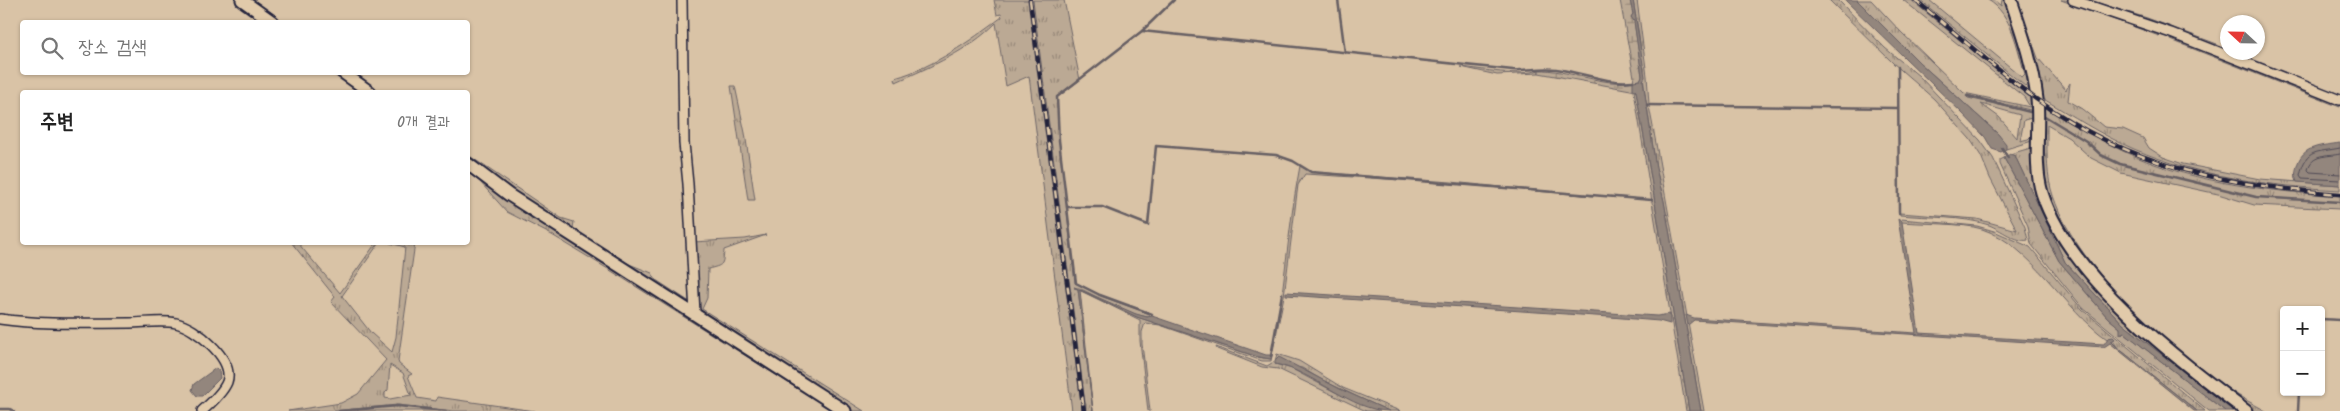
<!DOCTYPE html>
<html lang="ko">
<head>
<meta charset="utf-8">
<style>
	:root { --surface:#fff; --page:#f6f6f6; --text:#222; --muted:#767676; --line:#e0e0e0 }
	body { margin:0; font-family:Kalam,"Poor Story",sans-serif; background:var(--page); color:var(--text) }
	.controls { position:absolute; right:15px; bottom:15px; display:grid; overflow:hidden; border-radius:5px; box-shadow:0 1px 4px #0004 }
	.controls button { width:45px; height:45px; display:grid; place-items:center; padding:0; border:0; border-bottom:1px solid var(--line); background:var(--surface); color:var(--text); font:25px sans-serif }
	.compass { position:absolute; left:2220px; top:15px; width:45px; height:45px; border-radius:50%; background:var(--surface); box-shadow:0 1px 4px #0004; rotate:292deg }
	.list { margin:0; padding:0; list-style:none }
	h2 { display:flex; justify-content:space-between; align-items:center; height:65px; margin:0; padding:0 20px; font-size:21px }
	h2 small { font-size:16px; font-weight:400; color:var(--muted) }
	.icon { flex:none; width:28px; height:28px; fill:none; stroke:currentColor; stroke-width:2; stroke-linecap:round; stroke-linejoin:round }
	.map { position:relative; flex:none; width:2340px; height:411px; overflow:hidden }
	.search { position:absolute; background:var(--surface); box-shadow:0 1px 4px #0004; left:20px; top:20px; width:450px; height:55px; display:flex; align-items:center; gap:12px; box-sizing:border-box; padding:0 18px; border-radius:5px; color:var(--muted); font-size:19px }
	.panel { position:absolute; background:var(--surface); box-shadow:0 1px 4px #0004; left:20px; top:90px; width:450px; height:155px; border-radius:5px }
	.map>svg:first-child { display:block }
	.grass { fill:url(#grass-tufts); stroke:#6e6668; fill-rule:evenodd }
	.wetland { fill:url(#wetland-marsh); stroke:#6e6668 }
	.water { fill:#93867d; stroke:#665e63 }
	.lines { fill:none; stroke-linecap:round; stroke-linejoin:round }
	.shore { stroke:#4f4a55; stroke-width:1 }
	.stream { stroke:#665e63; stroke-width:2.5 }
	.minor-casing { stroke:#22223b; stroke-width:12 }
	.major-casing { stroke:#22223b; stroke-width:15 }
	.minor { stroke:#e1caaa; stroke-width:9 }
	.major { stroke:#e1caaa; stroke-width:11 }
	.rail-casing { stroke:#22223b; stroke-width:4.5 }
	.rail { stroke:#e1caaa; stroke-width:2.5; stroke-dasharray:8; stroke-linecap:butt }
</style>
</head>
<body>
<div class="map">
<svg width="2340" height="411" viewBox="0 0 2340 411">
	<defs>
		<pattern id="grass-tufts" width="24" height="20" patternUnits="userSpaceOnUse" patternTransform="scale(1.25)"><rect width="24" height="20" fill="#bba994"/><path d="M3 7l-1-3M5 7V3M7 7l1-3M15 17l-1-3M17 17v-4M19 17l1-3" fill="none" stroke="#98897a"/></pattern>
		<pattern id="wetland-marsh" width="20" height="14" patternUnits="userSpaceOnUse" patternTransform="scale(1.25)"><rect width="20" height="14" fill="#bba994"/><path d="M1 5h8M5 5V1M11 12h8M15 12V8" fill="none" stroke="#98897a"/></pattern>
	</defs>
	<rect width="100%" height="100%" fill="#d9c3a6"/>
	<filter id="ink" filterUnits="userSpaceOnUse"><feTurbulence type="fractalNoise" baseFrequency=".02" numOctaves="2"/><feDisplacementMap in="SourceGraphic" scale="10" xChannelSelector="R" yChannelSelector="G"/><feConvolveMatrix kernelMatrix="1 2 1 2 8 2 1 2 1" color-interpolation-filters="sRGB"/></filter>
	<g filter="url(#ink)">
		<g class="grass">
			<path d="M 994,0 L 1028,0 L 1082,411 L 1072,411 L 1029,76 L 1006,86 L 996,23 C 968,51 932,66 896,82 L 895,78 C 936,66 968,42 1002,17 L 1001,14 L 997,15 Z"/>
			<path d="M 1033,0 L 1064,0 L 1080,80 L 1057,97 L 1059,140 L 1075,283 L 1101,296 L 1153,315 L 1153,317 C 1133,318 1098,297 1079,288 L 1074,288 L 1078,289 L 1093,411 L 1086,411 Z"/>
			<polygon points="1633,0 1637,0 1647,76 1649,104 1646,104 1639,35"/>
			<path d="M 1829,0 L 1838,0 L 1885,48 L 1919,76 L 1980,140 L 1993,158 L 2025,227 L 2028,240 C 2017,243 2000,229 1989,225 C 1962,216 1929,218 1900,215 L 1900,213 L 1977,219 L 2017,230 L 1990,178 L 1981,156 L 1970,139 L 1934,99 L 1893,63 Z"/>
			<path d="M 1857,0 L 1871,0 L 1901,32 L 1964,93 L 2030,107 L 2024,97 L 1903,0 L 1911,0 L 2033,100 L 2032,141 L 2006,149 L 1998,134 L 1920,63 ZM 1967,95 L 2030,110 L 2031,112 L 1968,98 L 1966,96 ZM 1981,104 L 2020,115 L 2017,138 L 1999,117 ZM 2032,118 L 2032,135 L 2028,139 L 2020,141 L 2024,120 Z"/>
			<path d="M 1920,0 L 1929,0 L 2022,77 L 2025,74 C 2017,48 2012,14 1988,0 L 1994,0 L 2001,6 L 2002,0 L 2008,0 L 2018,34 L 2031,91 Z"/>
			<path d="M 2015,0 L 2017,0 L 2038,58 L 2066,90 L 2070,83 L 2068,101 L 2082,109 L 2104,127 L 2123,129 L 2143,138 L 2149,148 L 2163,157 L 2183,164 L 2260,179 L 2340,185 L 2340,190 C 2270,186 2200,177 2134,149 C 2101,135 2071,115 2040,97 Z"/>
			<polygon points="2061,0 2066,0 2160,34 2159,36"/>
			<polygon points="2098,3 2147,18 2217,44 2216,47 2148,20 2101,6"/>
			<polygon points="2171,38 2323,97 2340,105 2340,107 2171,40"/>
			<path d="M 1461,67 C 1481,69 1520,77 1539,70 L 1539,73 L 1497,75 Z"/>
			<polygon points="731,86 735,86 745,133 755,200 748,200"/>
			<path d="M 1634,91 L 1636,91 C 1655,197 1671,304 1689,411 L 1686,411 Z"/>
			<path d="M 2040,104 C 2071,122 2101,142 2134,156 C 2199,184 2270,191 2340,196 L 2340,209 L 2254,205 L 2218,194 L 2121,173 L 2091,158 L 2069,138 L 2047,125 C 2047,147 2046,169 2051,189 C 2073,268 2167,343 2230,390 C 2241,398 2254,404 2266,411 L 2253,411 L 2216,385 L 2123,305 L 2090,266 L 2067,235 L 2046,189 L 2043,116 L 2048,118 L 2041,114 Z"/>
			<polygon points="1647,106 1649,106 1653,127 1704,411 1701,411 1664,202 1656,168"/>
			<polygon points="2034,147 2036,181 2078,262 2241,411 2233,411 2123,324 2065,262 2015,156 2010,154"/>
			<polygon points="468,155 561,218 574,222 573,228 577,232 629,264 652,273 656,280 693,304 693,307 591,245 468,160"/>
			<polygon points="2004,158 2059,261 2108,318 2120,328 2122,334 2124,332 2130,337 2225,411 2209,411 2083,308 2031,244 2028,226 2000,164 2000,160"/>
			<path d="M 1300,166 L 1311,172 L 1451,182 L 1594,196 L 1418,181 L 1305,174 L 1298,185 L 1284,296 L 1271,361 L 1262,361 L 1160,325 L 1145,323 L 1142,332 L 1142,344 L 1150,411 L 1148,411 L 1140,341 L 1140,320 L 1079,290 L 1137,317 L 1258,357 L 1271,359 C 1285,295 1287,231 1300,166 Z"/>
			<polygon points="468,168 839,411 833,411 613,272 552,235 507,212 480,182 468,172"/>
			<path d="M 1901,219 L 1977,226 L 1994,231 L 2030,247 L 2082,309 L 2205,411 L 2197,411 L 2118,348 L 2111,338 L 2107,339 C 2064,309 2031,245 1982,229 C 1962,223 1924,224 1902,222 Z"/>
			<path d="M 766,235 L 724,250 C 723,266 723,265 708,269 L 707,298 L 702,309 L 864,411 L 851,411 L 696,309 L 693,242 L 745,239 Z"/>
			<path d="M 291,242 L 298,243 L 340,293 L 376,243 L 379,243 L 342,296 L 371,333 L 392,352 L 396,337 L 405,247 L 390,243 L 415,243 L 398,361 L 399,364 L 412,374 L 408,376 L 417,398 L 436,401 L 437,397 L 535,411 L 454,411 L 398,405 L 331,411 L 288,411 L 341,403 L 358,394 L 386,360 L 331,302 L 335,297 ZM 390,365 L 403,373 L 411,395 L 390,399 L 385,398 L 385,393 L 388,390 Z"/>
			<polygon points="1216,347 1267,366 1275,361 1277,354 1299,361 1343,388 1400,411 1389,411 1360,398 1322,380 1302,368 1275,364 1292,369 1335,392 1380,411 1366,411 1278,369 1262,367 1217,349"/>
			<polygon points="398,406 441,411 344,411"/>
		</g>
		<path class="wetland" d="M 1620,0 L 1630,0 L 1633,14 L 1631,17 L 1634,21 L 1642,76 L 1636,91 L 1539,73 L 1539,70 C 1566,69 1609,88 1633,81 L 1634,77 Z"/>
		<g class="water">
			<path d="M 1630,0 L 1633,0 L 1645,77 L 1643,80 L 1656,168 L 1664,201 L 1701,411 L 1689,411 C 1671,304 1655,197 1636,91 L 1633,89 L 1633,81 L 1640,80 L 1642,76 L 1634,21 L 1631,17 L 1633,14 Z"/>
			<polygon points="1845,0 1857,0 1920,63 1998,134 2006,144 2006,149 2001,152 1992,149 1985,137 1962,113"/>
			<path d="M 2340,143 L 2340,185 L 2297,182 C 2295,176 2295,172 2297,166 C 2302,145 2322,146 2340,143 Z"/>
			<polygon points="2010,154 2015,156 2065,262 2123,324 2233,411 2225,411 2130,337 2124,332 2120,334 2120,328 2108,318 2059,261 2004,158"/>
			<polygon points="1898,219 1902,222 1919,333 2104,344 2108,338 2113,337 2115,339 2111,341 2118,348 2197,411 2194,411 2110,343 2104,347 1694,320 1688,325 1686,315 1694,318 1916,333"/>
			<polygon points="1074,287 1136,314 1147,317 1152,316 1266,355 1272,355 1271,359 1258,357 1137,317 1080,290 1093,411 1078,289"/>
			<polygon points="1286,292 1657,316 1670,314 1670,324 1659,321 1610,317 1286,295"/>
			<path d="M 1279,357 L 1340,389 L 1389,411 C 1351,411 1313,371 1275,364 L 1275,361 Z"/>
			<polygon points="216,368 219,371 220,378 202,396 197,396 192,390 194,384"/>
		</g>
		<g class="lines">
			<g class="shore">
				<path d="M 2340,148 C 2317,153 2306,148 2300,175 L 2302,178 L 2340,180"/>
				<path d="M 2340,154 C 2327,157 2311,154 2308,170 L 2310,172 L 2340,174"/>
			</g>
			<g class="stream">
				<polyline points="1338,0 1345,53"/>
				<path d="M 1142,31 L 1513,70 C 1528,71 1541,67 1556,69 C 1581,72 1607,84 1633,81"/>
				<polyline points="1898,67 1899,213"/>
				<polyline points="1967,96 2030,112"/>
				<polyline points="1647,105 1898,108"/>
				<polyline points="2043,115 2086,141 2101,155 2120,164 2256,197 2340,202"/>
				<polyline points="2002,148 2008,158"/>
				<polyline points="1067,207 1102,207 1148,225 1156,146 1276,155 1293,161 1311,172 1652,200"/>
				<polyline points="1152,314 1100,295 1076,283 1059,140 1057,97 1142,31 1174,0"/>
				<polyline points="2321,319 2340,320"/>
				<polyline points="1271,356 1282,294"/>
				<polyline points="0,409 10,409 14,411"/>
				<polyline points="339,411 398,406 446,411"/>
				<polyline points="2298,411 2299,392"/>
			</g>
			<g class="minor-casing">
				<g id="minor">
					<polyline points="682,0 684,143 688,184 695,313"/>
					<polyline points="2073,0 2171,33 2340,100"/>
					<path d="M 0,319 C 43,325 87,323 130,323 C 144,323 162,320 176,323 C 195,327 235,359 227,382 C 223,392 210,404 202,411"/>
				</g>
			</g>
			<g class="major-casing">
				<g id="major">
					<polyline points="242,0 273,22"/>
					<path d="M 2011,0 C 2022,33 2033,64 2037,99 C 2040,129 2033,163 2042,193 C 2069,277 2177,359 2246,411"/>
					<polyline points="342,72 370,92"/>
					<polyline points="468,164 509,195 845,411"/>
				</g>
			</g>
			<use href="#minor" class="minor"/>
			<use href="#major" class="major"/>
			<g class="rail-casing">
				<g id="rail">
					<polyline points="1030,0 1084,411"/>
					<path d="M 1915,0 C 1955,32 1995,69 2036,99 C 2133,168 2224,185 2340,194"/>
				</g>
			</g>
			<use href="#rail" class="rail"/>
		</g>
	</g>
</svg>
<div class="controls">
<button>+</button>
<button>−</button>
</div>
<svg class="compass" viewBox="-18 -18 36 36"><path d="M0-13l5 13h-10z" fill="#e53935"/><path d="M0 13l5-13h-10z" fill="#767676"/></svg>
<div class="search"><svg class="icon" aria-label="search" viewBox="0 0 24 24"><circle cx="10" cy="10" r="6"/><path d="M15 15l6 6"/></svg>장소 검색</div>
<section class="panel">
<h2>주변<small>0개 결과</small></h2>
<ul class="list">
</ul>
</section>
</div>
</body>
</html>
